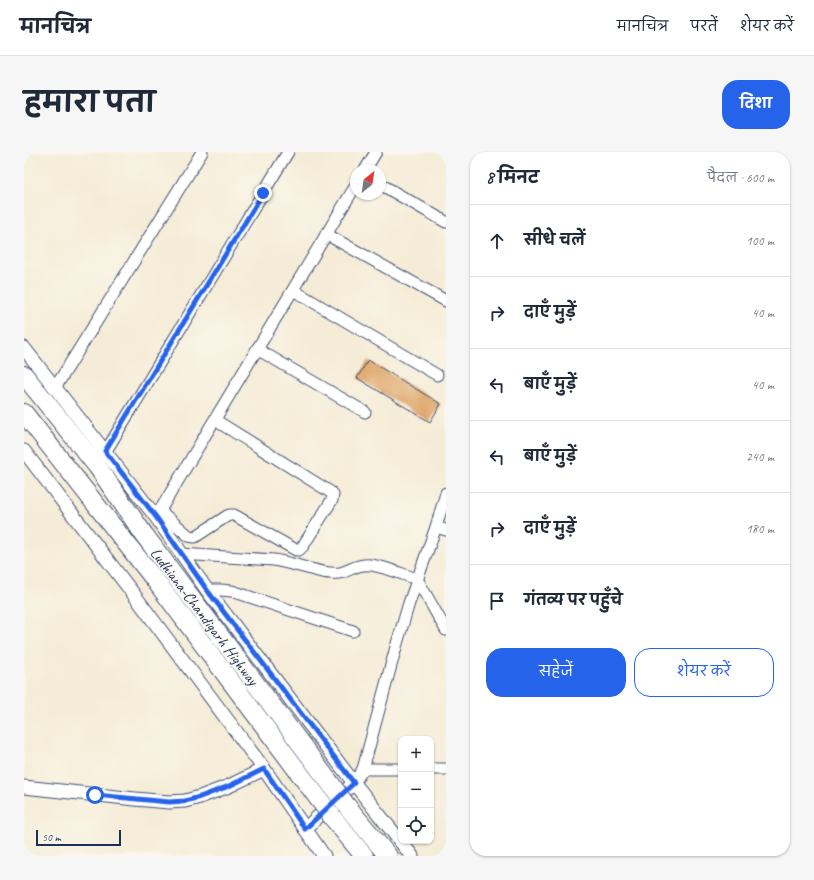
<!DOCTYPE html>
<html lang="hi">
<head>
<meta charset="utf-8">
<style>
	:root { --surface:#fff; --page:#f6f6f7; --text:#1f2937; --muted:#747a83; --line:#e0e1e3; --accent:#2563eb }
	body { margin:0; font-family:Caveat,"Playpen Sans Deva",sans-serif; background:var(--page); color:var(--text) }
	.controls { position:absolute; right:12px; bottom:12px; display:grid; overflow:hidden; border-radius:8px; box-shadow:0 1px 3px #0004 }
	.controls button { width:36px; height:36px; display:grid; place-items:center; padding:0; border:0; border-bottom:1px solid var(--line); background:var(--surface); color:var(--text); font:20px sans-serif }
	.compass { position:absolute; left:326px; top:12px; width:36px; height:36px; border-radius:50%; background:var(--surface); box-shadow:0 1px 3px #0004; rotate:30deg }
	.scale { position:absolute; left:12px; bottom:10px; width:85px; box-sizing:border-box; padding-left:4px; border:2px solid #1b2f5e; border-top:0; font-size:11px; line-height:14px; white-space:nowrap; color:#1b2f5e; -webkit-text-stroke:3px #fbf7ec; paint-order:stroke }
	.stop { position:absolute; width:12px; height:12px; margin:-9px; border:3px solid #2563eb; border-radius:50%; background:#fff }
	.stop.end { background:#2563eb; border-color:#fff; box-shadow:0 1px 4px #0008 }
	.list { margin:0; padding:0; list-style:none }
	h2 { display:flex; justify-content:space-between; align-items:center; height:52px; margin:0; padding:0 16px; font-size:17px }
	h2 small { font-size:13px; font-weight:400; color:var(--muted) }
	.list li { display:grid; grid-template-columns:26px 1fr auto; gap:12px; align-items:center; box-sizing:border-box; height:72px; padding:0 16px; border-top:1px solid var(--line) }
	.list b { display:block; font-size:15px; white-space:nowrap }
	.list em { font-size:13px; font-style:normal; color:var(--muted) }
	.actions { display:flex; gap:8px; padding:12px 16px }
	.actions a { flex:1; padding:9px 0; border:1px solid var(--accent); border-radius:16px; text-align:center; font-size:14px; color:var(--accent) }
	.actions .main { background:var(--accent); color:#fff }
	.icon { flex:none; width:22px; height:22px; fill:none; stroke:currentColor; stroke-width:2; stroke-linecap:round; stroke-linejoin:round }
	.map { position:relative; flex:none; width:422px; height:704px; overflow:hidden; border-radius:16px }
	header { display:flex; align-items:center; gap:24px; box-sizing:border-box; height:56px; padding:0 20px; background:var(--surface); border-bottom:1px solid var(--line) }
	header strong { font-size:19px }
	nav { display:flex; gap:22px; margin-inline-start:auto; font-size:14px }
	.intro { display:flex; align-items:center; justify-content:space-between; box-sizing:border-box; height:96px; padding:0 24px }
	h1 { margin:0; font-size:28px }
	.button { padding:10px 18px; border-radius:16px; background:var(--accent); color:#fff; font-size:14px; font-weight:700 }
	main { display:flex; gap:24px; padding:0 24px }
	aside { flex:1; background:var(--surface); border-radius:16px; box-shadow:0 1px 3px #0004 }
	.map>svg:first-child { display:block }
	.building { fill:#dca05e }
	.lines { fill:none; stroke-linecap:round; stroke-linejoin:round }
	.minor-casing { stroke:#3c4b70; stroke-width:13 }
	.tertiary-casing { stroke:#3c4b70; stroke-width:15 }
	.trunk-casing { stroke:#3c4b70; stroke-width:20 }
	.minor { stroke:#fff; stroke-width:11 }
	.tertiary { stroke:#fff; stroke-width:13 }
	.trunk { stroke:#fff; stroke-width:18 }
	.trunk-bridge-casing { stroke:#3c4b70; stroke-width:20; stroke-linecap:butt }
	.trunk-bridge { stroke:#fff; stroke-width:18 }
	.route { stroke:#2563eb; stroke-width:5 }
	.labels { text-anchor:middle; stroke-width:3; stroke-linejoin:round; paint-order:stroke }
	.street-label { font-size:16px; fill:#1b2f5e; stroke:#fbf7ec }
</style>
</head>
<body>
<header>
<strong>मानचित्र</strong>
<nav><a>मानचित्र</a><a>परतें</a><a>शेयर करें</a></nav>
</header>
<div class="intro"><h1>हमारा पता</h1><a class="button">दिशा</a></div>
<main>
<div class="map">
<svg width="422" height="704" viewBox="0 0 422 704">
	<rect width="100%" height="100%" fill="#fbf7ec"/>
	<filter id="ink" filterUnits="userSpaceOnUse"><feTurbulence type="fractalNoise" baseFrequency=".025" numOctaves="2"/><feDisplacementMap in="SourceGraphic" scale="8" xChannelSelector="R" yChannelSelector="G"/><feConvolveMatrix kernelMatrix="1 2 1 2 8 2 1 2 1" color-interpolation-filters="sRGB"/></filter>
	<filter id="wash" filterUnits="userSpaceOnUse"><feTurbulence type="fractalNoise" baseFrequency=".012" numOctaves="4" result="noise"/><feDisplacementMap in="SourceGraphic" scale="16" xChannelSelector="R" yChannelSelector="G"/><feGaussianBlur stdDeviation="0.9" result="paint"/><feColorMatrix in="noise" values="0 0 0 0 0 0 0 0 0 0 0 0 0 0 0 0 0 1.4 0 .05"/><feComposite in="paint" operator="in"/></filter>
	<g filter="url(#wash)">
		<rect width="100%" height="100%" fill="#f5ecd7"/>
		<g id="blocks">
			<polygon class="building" points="344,208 417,252 406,270 333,226"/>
		</g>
	</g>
	<g filter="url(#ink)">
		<use href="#blocks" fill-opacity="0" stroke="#3c4b70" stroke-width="1"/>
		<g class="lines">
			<g class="minor-casing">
				<g id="minor">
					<polyline points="341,18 352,0"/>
					<polyline points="356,32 422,70"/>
					<polyline points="302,82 422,149"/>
					<polyline points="269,138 413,223"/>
					<polyline points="233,197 341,260"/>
					<polyline points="31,236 178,0"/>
					<polyline points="77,307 264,0"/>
					<polyline points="136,359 165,384 171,385 203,364 206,363 210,363 272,398 275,398 279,394 308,348 309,343 308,341 191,268"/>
					<polyline points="132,365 332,33"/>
					<polyline points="412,375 422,378"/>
					<path d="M 157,402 L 250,408 C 261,410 272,413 283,416 C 291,418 299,421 307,421 C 322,423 327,414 340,413 C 352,411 380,423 393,427 L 422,478"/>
					<polyline points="183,438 196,438 208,439 329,479"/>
					<polyline points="339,617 377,617"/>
					<polyline points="407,617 422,617"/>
					<polyline points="330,631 339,617 372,495 385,451 412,375 422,341"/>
				</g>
			</g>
			<g class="tertiary-casing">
				<g id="tertiary">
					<polyline points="0,196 132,365 183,438 330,631 388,704"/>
					<polyline points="0,299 111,444 240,617 300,704"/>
					<polyline points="0,635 111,647 145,650 161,649 176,645 205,634 240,617"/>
					<polyline points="281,677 330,631"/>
				</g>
			</g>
			<g class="trunk-casing">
				<g id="trunk">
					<polyline points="0,223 73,314 121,384 309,635"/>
					<polyline points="0,261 131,428 294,646"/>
					<polyline points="322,653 364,704"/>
					<polyline points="309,666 340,704"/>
				</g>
			</g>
			<use href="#minor" class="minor"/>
			<use href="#tertiary" class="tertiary"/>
			<use href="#trunk" class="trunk"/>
			<g class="trunk-bridge-casing">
				<g id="trunk-bridge">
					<polyline points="309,635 322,653"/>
					<polyline points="294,646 309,666"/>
				</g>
			</g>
			<use href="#trunk-bridge" class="trunk-bridge"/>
		</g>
	</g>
	<g class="lines" filter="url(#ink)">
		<polyline class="route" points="71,643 145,650 161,649 176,645 205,634 240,617 281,677 330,631 183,438 132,365 81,299 239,41"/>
	</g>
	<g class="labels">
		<g class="street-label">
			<text transform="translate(181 464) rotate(53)" y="6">Ludhiana-Chandigarh Highway</text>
		</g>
	</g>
</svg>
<div class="controls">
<button>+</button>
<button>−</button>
<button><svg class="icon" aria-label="locate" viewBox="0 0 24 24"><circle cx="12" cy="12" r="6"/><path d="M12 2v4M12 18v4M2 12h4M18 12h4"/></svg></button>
</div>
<svg class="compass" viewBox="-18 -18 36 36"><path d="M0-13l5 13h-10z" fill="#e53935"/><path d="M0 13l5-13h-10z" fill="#747a83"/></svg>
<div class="scale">50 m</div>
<div class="stop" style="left:71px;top:643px"></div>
<div class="stop end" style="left:239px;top:41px"></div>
</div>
<aside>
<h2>8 मिनट<small>पैदल · 600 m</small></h2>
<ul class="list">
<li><svg class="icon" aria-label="ahead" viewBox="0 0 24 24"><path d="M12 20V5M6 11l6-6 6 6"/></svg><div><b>सीधे चलें</b></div><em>100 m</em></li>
<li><svg class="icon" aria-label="right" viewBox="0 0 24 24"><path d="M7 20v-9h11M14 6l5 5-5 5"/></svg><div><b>दाएँ मुड़ें</b></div><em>40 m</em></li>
<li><svg class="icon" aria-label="left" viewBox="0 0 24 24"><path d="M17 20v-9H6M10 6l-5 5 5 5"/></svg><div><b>बाएँ मुड़ें</b></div><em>40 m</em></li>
<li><svg class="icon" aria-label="left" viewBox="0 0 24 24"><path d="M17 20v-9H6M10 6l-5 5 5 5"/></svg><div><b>बाएँ मुड़ें</b></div><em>240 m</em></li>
<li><svg class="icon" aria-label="right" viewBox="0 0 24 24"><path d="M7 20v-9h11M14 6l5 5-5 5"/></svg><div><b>दाएँ मुड़ें</b></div><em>180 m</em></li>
<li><svg class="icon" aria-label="arrive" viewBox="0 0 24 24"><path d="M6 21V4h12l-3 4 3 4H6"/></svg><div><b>गंतव्य पर पहुँचे</b></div></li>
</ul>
<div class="actions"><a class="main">सहेजें</a><a>शेयर करें</a></div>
</aside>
</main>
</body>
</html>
